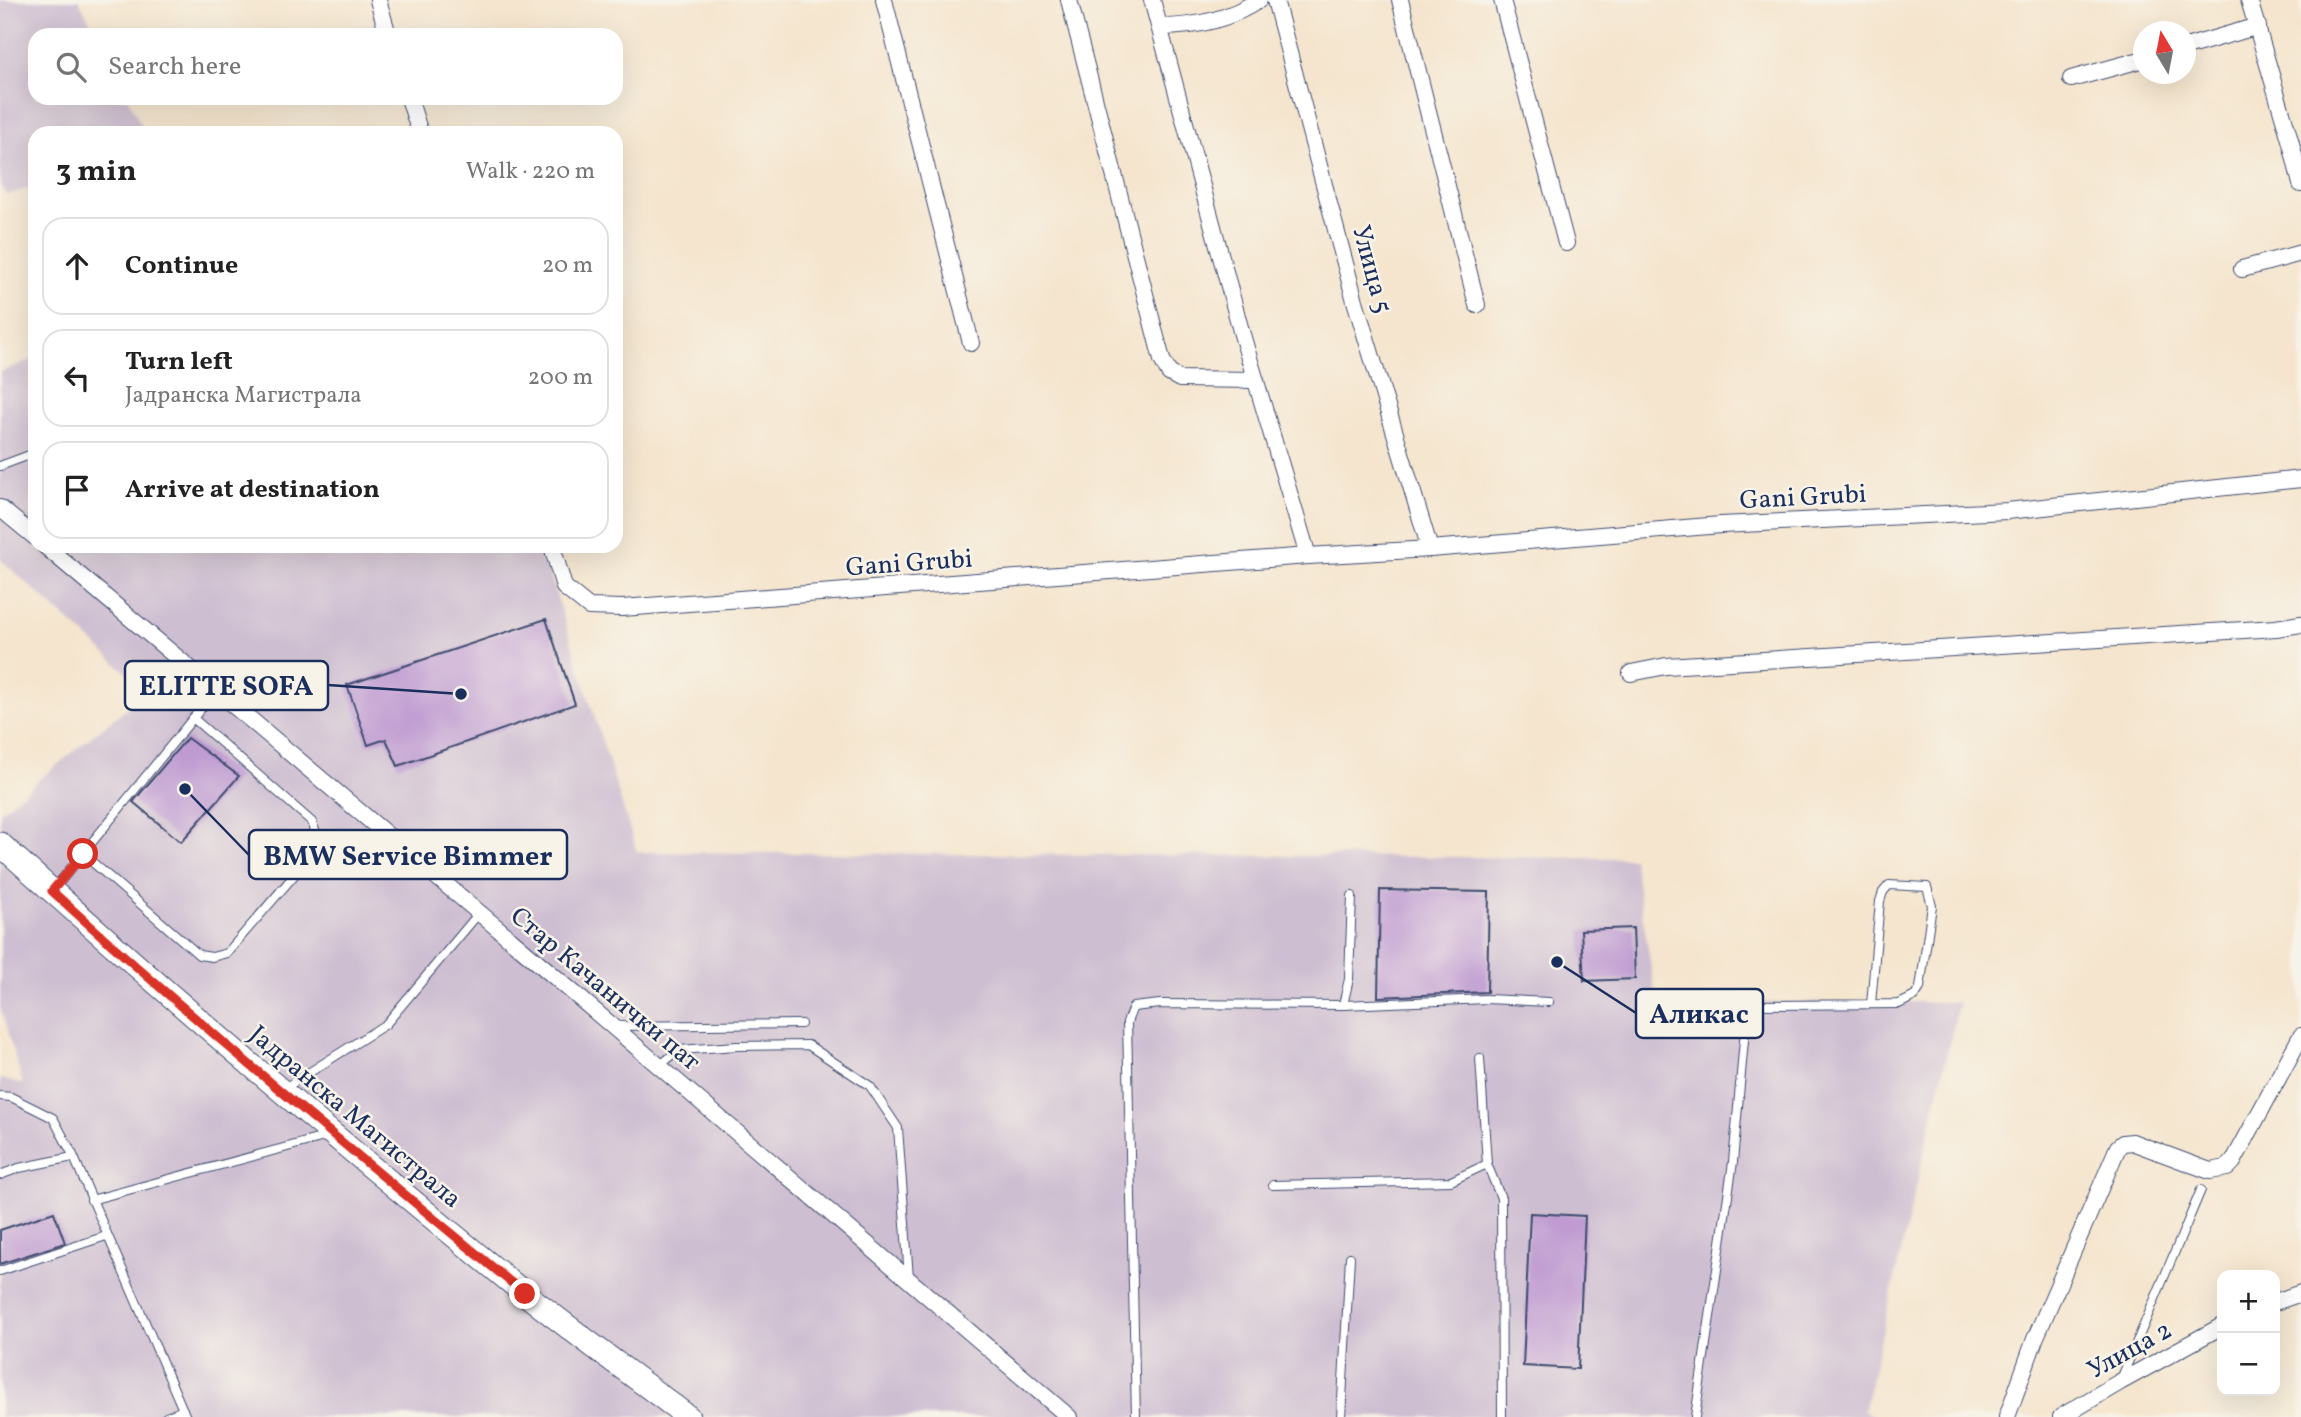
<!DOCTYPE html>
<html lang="en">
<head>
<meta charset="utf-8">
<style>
	:root { --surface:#fff; --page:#f2f2f2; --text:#222; --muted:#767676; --line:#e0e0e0 }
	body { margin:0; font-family:Vollkorn,serif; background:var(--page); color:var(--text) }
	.controls { position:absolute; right:21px; bottom:21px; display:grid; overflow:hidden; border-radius:14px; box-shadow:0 7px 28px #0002 }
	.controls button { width:63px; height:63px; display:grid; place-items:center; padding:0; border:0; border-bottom:2px solid var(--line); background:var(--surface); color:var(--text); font:35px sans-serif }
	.compass { position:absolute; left:2133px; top:21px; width:63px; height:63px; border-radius:50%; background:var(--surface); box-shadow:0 7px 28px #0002; rotate:350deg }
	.stop { position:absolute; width:21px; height:21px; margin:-16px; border:5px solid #d93025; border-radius:50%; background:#fff }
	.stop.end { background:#d93025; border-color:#fff; box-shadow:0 2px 7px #0008 }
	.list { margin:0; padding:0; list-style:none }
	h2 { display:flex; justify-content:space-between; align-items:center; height:91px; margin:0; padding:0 28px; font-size:30px }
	h2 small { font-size:23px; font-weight:400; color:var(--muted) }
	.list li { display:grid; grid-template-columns:46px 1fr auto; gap:21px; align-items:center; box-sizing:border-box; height:98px; margin:0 14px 14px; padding:0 14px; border:2px solid var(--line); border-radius:21px }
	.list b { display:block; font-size:26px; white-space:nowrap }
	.list p { margin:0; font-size:23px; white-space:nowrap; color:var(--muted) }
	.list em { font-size:23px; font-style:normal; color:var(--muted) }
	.icon { flex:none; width:38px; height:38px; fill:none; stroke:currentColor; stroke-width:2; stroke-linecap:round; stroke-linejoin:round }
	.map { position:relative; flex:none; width:2301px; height:1417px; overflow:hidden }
	.search { position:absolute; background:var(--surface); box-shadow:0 7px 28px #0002; left:28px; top:28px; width:595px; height:77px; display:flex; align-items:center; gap:18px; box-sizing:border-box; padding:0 24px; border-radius:21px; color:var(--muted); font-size:26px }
	.panel { position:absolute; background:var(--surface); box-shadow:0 7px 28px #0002; left:28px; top:126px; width:595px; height:427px; border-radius:21px }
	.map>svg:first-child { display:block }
	.industrial { fill:#cebed1 }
	.building { fill:#bf9bd2 }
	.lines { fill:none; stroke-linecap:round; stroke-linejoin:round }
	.lane-casing { stroke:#3c4a6f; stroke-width:10 }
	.street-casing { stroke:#3c4a6f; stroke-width:18 }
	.secondary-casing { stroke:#3c4a6f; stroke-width:25 }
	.lane { stroke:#fff; stroke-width:8 }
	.street { stroke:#fff; stroke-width:16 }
	.secondary { stroke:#fff; stroke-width:23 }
	.route { stroke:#d93025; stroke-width:9 }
	.labels { text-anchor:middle; stroke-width:5; stroke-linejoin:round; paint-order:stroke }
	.street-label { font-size:26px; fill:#1b2f5e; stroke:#f7f3e8 }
	.leader { fill:none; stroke:#1b2f5e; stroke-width:2.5 }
	.callout-dot { fill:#1b2f5e; stroke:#f7f3e8; stroke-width:2.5 }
	.callout { fill:#f7f3e8; stroke:#1b2f5e; stroke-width:2.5 }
	.callout-label { font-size:28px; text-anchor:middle; font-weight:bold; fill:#1b2f5e }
</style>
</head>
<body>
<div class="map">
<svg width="2301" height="1417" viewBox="0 0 2301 1417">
	<rect width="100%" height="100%" fill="#f7f3e8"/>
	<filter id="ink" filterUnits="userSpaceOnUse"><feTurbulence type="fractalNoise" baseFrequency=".0143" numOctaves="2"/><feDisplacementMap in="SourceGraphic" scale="14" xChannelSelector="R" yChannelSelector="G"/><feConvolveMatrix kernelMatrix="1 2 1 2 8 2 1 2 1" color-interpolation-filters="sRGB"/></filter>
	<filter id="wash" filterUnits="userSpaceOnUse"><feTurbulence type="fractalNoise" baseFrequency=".00686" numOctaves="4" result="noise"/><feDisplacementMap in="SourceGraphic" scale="28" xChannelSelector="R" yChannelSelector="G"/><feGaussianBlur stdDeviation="1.57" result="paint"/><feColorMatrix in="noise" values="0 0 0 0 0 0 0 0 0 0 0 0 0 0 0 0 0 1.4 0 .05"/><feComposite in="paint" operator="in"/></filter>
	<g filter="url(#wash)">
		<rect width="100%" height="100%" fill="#f5e5ce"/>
		<g class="industrial">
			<polygon points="0,0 79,0 97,35 35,35 35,98 128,98 145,133 35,133 35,186 7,195 0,185"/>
			<polygon points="35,358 35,546 541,546 637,852 1633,858 1657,1003 1959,1002 1864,1411 1875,1417 0,1417 0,1079 23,1084 0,1007 0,812 147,691 0,559 0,372"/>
		</g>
		<g id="blocks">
			<g class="building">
				<polygon points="546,619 575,704 398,766 386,739 368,745 347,685"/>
				<polygon points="187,738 239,776 181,842 133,802"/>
				<polygon points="1380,890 1489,892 1487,992 1378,997"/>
				<polygon points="1633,928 1635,979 1584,981 1581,930"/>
				<polygon points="54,1212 65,1243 0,1264 0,1230"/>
				<polygon points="1530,1213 1585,1216 1578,1369 1523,1366"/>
			</g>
		</g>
	</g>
	<g filter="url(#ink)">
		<use href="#blocks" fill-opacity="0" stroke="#3c4a6f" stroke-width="2"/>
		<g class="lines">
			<g class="lane-casing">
				<g id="lane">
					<polyline points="0,466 35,453"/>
					<polyline points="83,854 199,955 212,957 227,953 316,850 316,833 312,822 193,718"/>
					<polyline points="54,889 216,690"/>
					<polyline points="1343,1005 1487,999 1549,1002"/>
					<polyline points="615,1026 801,1024"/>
					<polyline points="1480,1058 1487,1164 1501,1198 1502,1417"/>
					<polyline points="659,1066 679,1050 737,1046 808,1045 870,1086 898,1128 909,1278"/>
					<polyline points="283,1089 386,1024 479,913"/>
					<polyline points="0,1096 11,1097 53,1118 73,1155 186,1417"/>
					<polyline points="0,1175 19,1168 73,1157"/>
					<polyline points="1273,1185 1451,1181 1487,1164"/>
					<polyline points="91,1200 328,1136"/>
					<polyline points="0,1271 106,1236"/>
					<polyline points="2121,1379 2201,1190"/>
					<polyline points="166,1417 183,1410"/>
					<polyline points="1136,1417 1127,1022 1133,1007 1160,1004 1343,1005 1349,979 1352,896"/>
					<polyline points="1341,1417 1350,1257"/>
					<polyline points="1695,1417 1733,1162 1746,1018 1750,1010 1756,1005 1899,1004 1915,996 1920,988 1932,906 1927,887 1889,885 1883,892 1880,901 1871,1004"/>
				</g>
			</g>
			<g class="street-casing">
				<g id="street">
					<polyline points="378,0 388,35"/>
					<polyline points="884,0 971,343"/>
					<polyline points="1069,0 1162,360 1169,373 1180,379 1256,380"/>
					<polyline points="1152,0 1241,331 1308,556"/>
					<polyline points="1275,0 1355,301 1430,549"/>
					<polyline points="1400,0 1477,305"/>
					<polyline points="1502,0 1566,243"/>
					<polyline points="2249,0 2291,143 2301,184"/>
					<path d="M 1160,27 C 1194,27 1230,19 1259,0"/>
					<polyline points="2186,47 2258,26"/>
					<polyline points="2071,79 2144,59"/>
					<polyline points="409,98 420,133"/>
					<polyline points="2242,269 2301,253"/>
					<polyline points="0,508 35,537"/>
					<polyline points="45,546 541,965 1069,1417"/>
					<polyline points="552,546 564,587 589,607 622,608 1308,556 1430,549 1721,525 2007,511 2301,479"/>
					<polyline points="1631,673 1666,666 2276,628 2301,624"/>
					<polyline points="2275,1302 2301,1293"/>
					<polyline points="2007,1417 2035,1339 2118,1147 2123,1143 2132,1142 2210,1171 2227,1168 2233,1162 2301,1036"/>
					<polyline points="2061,1417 2120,1382 2222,1326"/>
				</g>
			</g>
			<g class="secondary-casing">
				<path id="secondary" d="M 0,844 C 170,998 345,1147 523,1292 C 577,1335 633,1375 688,1417"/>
			</g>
			<use href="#lane" class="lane"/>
			<use href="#street" class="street"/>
			<use href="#secondary" class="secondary"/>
		</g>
	</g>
	<g class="lines" filter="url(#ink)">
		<path class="route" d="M 83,854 L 52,891 C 205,1031 366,1162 525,1294"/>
	</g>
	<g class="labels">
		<g class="street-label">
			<text transform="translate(1373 269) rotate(75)" y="9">Улица 5</text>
			<text transform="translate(1803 496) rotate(-3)" y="9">Gani Grubi</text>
			<text transform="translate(909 562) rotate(-4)" y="9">Gani Grubi</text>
			<text transform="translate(606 988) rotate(40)" y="9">Стар Качанички пат</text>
			<text transform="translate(356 1116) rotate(40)" y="9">Јадранска Магистрала</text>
			<text transform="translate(2129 1349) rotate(-29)" y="9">Улица 2</text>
		</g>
	</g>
	<path class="leader" d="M461 694L328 685M185 789L249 855M1557 962L1636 1013"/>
	<g class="callout-dot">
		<circle cx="461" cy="694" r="7"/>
		<circle cx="185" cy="789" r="7"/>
		<circle cx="1557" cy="962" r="7"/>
	</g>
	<g class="callout">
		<rect x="125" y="661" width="203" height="49" rx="7"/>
		<rect x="249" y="830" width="318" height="49" rx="7"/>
		<rect x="1636" y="989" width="127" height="49" rx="7"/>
	</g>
	<g class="callout-label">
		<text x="226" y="695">ELITTE SOFA</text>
		<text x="408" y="865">BMW Service Bimmer</text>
		<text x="1699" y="1023">Аликас</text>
	</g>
</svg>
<div class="controls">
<button>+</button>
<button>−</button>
</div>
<svg class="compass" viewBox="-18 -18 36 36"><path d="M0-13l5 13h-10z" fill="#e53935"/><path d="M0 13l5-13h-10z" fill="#767676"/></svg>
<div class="stop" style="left:83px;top:854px"></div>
<div class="stop end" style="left:525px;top:1294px"></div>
<div class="search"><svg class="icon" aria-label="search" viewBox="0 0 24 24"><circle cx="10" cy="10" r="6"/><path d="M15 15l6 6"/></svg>Search here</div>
<section class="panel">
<h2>3 min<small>Walk · 220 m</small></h2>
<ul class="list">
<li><svg class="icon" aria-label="ahead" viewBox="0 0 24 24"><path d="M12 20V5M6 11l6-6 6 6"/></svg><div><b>Continue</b></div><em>20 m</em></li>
<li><svg class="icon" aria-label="left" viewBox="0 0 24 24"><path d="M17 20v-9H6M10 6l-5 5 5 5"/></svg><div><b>Turn left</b><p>Јадранска Магистрала</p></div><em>200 m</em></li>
<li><svg class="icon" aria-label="arrive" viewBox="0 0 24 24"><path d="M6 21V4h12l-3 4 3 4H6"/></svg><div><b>Arrive at destination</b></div></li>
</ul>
</section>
</div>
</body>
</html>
